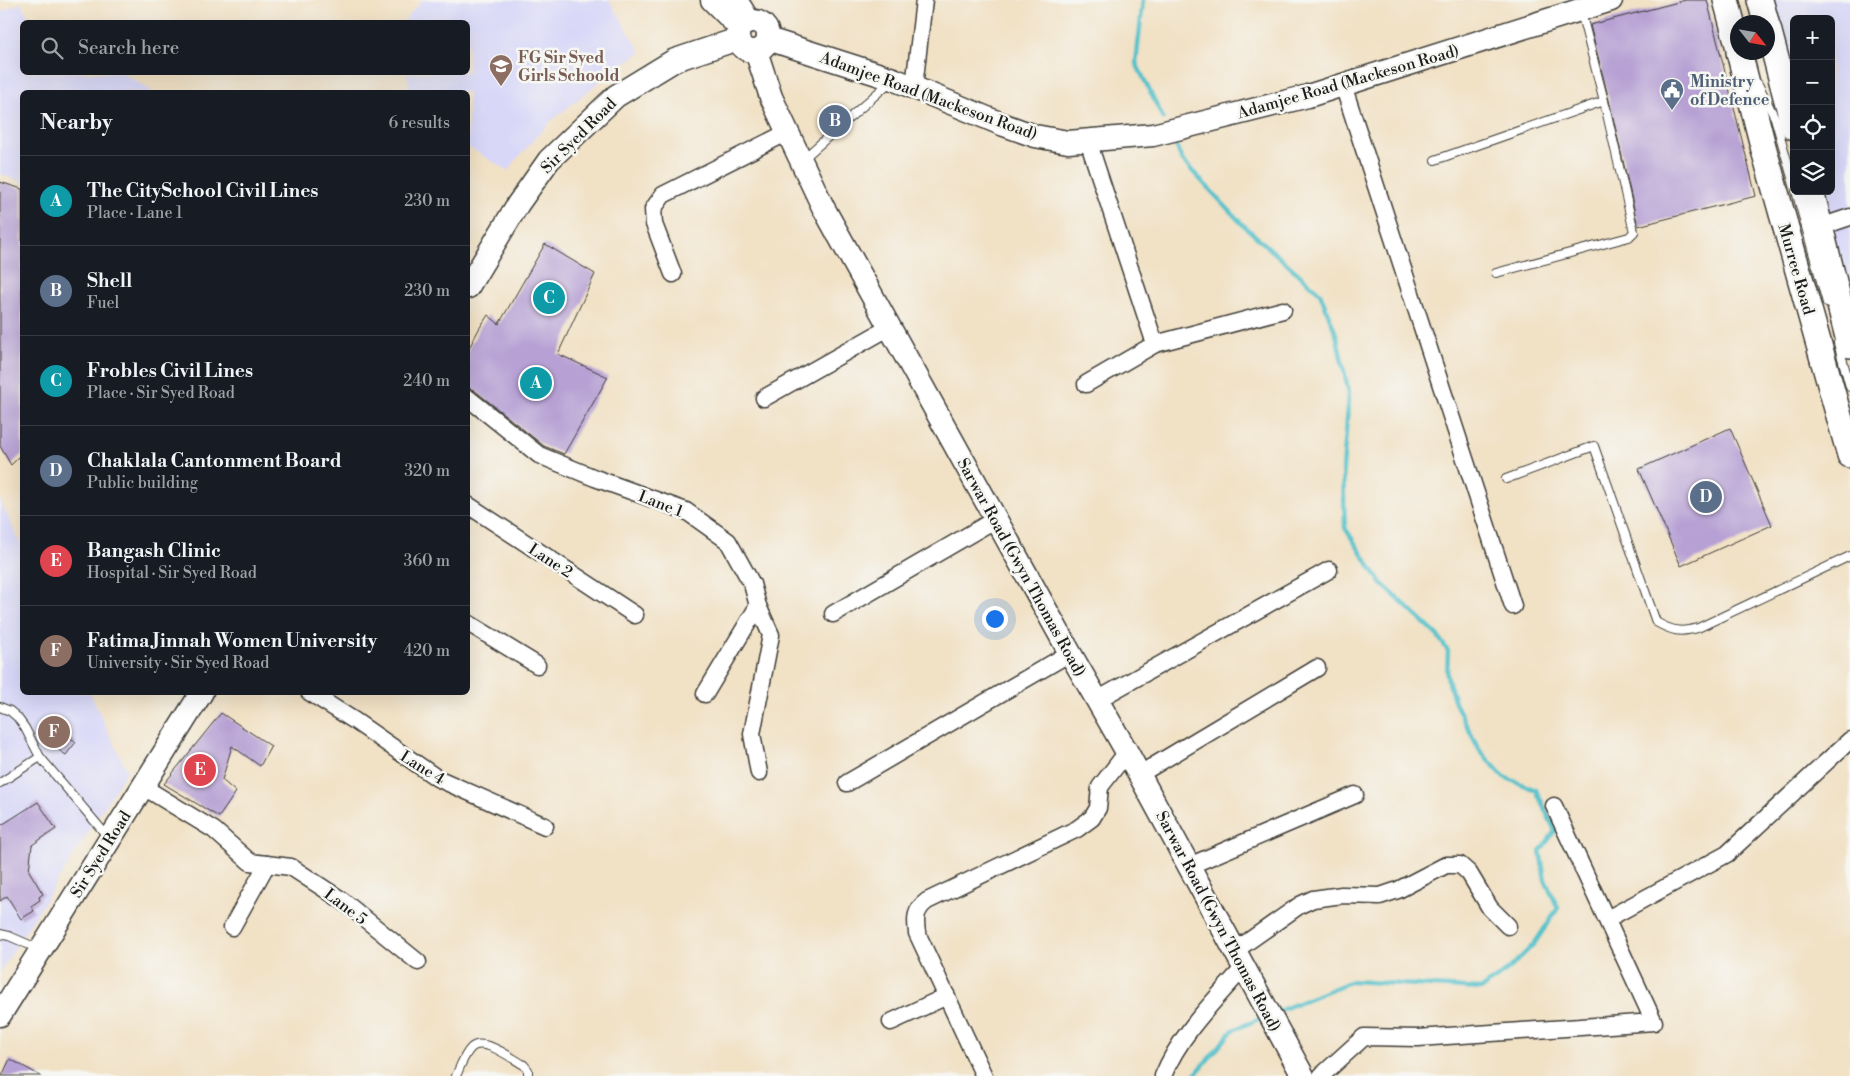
<!DOCTYPE html>
<html lang="en">
<head>
<meta charset="utf-8">
<style>
	:root { --surface:#171b24; --page:#20242c; --text:#f1f3f6; --muted:#9ea1a6; --line:#363941; --accent:#0f766e }
	body { margin:0; font-family:"Libre Bodoni",serif; background:var(--page); color:var(--text) }
	.controls { position:absolute; right:15px; top:15px; display:grid; overflow:hidden; border-radius:8px; box-shadow:0 5px 20px #0002 }
	.controls button { width:45px; height:45px; display:grid; place-items:center; padding:0; border:0; border-bottom:1px solid var(--line); background:var(--surface); color:var(--text); font:25px sans-serif }
	.compass { position:absolute; left:1730px; top:15px; width:45px; height:45px; border-radius:50%; background:var(--surface); box-shadow:0 5px 20px #0002; rotate:121deg }
	.you { position:absolute; left:994px; top:618px; width:18px; height:18px; margin:-12px; border:4px solid #fff; border-radius:50%; background:#1a73e8; box-shadow:0 0 0 8px #1a73e833 }
	.badge { display:grid; place-items:center; width:32px; height:32px; border-radius:50%; background:var(--accent); color:#fff; font-size:16px; font-weight:700 }
	.pin { position:absolute; translate:-50% -50%; border:2px solid #fff; box-shadow:0 1px 5px #0006 }
	.list { margin:0; padding:0; list-style:none }
	h2 { display:flex; justify-content:space-between; align-items:center; height:65px; margin:0; padding:0 20px; font-size:21px }
	h2 small { font-size:16px; font-weight:400; color:var(--muted) }
	.list li { display:grid; grid-template-columns:32px 1fr auto; gap:15px; align-items:center; box-sizing:border-box; height:90px; padding:0 20px; border-top:1px solid var(--line) }
	.list b { display:block; font-size:19px; white-space:nowrap }
	.list p { margin:0; font-size:16px; white-space:nowrap; color:var(--muted) }
	.list em { font-size:16px; font-style:normal; color:var(--muted) }
	.icon { flex:none; width:28px; height:28px; fill:none; stroke:currentColor; stroke-width:2; stroke-linecap:round; stroke-linejoin:round }
	.map { position:relative; flex:none; width:1850px; height:1076px; overflow:hidden }
	.search { position:absolute; background:var(--surface); box-shadow:0 5px 20px #0002; left:20px; top:20px; width:450px; height:55px; display:flex; align-items:center; gap:12px; box-sizing:border-box; padding:0 18px; border-radius:8px; color:var(--muted); font-size:19px }
	.panel { position:absolute; background:var(--surface); box-shadow:0 5px 20px #0002; left:20px; top:90px; width:450px; height:605px; border-radius:8px }
	.map>svg:first-child { display:block }
	.built { fill:#d8d7f8 }
	.lines { fill:none; stroke-linecap:round; stroke-linejoin:round }
	.stream { stroke:#54c1ca; stroke-width:4.5 }
	.building { fill:#b7a1d4 }
	.lane-casing { stroke:#3c3a35; stroke-width:10 }
	.street-casing { stroke:#3c3a35; stroke-width:19 }
	.secondary-casing { stroke:#3c3a35; stroke-width:25 }
	.primary-casing { stroke:#3c3a35; stroke-width:28 }
	.lane { stroke:#fff; stroke-width:8 }
	.street { stroke:#fff; stroke-width:16 }
	.secondary { stroke:#fff; stroke-width:22 }
	.primary { stroke:#fff; stroke-width:25 }
	.labels { text-anchor:middle; stroke-width:5; stroke-linejoin:round; paint-order:stroke }
	.education-label { font-size:16px; font-weight:bold; fill:#785e54; stroke:#f6f6f2; text-anchor:start }
	.street-label { font-size:16px; fill:#1c1c1c; stroke:#f6f6f2 }
	.service-label { font-size:16px; font-weight:bold; fill:#4e5e75; stroke:#f6f6f2; text-anchor:start }
</style>
</head>
<body>
<div class="map">
<svg width="1850" height="1076" viewBox="0 0 1850 1076">
	<rect width="100%" height="100%" fill="#f6f6f2"/>
	<filter id="ink" filterUnits="userSpaceOnUse"><feTurbulence type="fractalNoise" baseFrequency=".02" numOctaves="2"/><feDisplacementMap in="SourceGraphic" scale="10" xChannelSelector="R" yChannelSelector="G"/><feConvolveMatrix kernelMatrix="1 2 1 2 8 2 1 2 1" color-interpolation-filters="sRGB"/></filter>
	<filter id="wash" filterUnits="userSpaceOnUse"><feTurbulence type="fractalNoise" baseFrequency=".0096" numOctaves="4" result="noise"/><feDisplacementMap in="SourceGraphic" scale="20" xChannelSelector="R" yChannelSelector="G"/><feGaussianBlur stdDeviation="1.12" result="paint"/><feColorMatrix in="noise" values="0 0 0 0 0 0 0 0 0 0 0 0 0 0 0 0 0 1.4 0 .05"/><feComposite in="paint" operator="in"/></filter>
	<g filter="url(#wash)">
		<rect width="100%" height="100%" fill="#f1e1c5"/>
		<g class="built">
			<polygon points="422,0 609,0 641,52 599,82 549,123 514,162 509,171 468,147 468,92 411,92 407,73 468,72 468,22 403,22"/>
			<polygon points="1771,0 1850,0 1850,309 1820,191 1831,191 1831,19 1794,19 1794,88"/>
			<polygon points="21,3 31,22 22,22 22,72 122,73 153,92 22,92 22,182 0,174 0,12"/>
			<polygon points="0,499 22,548 22,692 90,693 127,771 0,972"/>
		</g>
		<g class="lines">
			<g class="stream">
				<polyline points="1143,0 1136,63 1163,118"/>
				<polyline points="1175,143 1182,160 1243,225 1320,293 1336,334 1349,394 1343,468 1345,528 1381,583 1437,635 1448,651 1447,676 1455,703 1480,751 1504,777 1536,790 1555,831 1540,851 1545,880 1558,908 1534,944 1509,969 1481,989 1352,981 1276,1012"/>
				<polyline points="1194,1076 1233,1030 1264,1017"/>
			</g>
		</g>
		<g id="blocks">
			<g class="building">
				<polygon points="1686,0 1707,0 1756,196 1638,226 1609,100 1590,25"/>
				<polygon points="0,182 22,189 22,454 11,465 0,446"/>
				<polygon points="545,244 595,274 558,354 608,377 564,454 544,446 474,390 468,388 468,350 479,329 488,315 499,324"/>
				<polygon points="1730,428 1772,525 1681,566 1639,469"/>
				<polygon points="221,713 271,746 260,766 232,746 222,780 236,792 219,817 164,784"/>
				<polygon points="60,730 76,742 66,755 50,744"/>
				<polygon points="38,802 56,829 32,845 29,871 43,894 39,897 40,900 31,906 34,911 21,919 7,896 0,901 0,826"/>
				<polygon points="10,1059 41,1076 2,1076"/>
			</g>
		</g>
	</g>
	<g filter="url(#ink)">
		<use href="#blocks" fill-opacity="0" stroke="#3c3a35" stroke-width="1"/>
		<g class="lines">
			<g class="lane-casing">
				<g id="lane">
					<polyline points="1758,84 1775,118 1794,185"/>
					<polyline points="803,159 890,82"/>
					<polyline points="1435,160 1604,101"/>
					<polyline points="1796,191 1827,303"/>
					<polyline points="1496,273 1629,237 1634,232 1604,101 1581,12"/>
					<polyline points="1838,343 1850,387"/>
					<path d="M 1506,479 L 1594,446 L 1656,622 C 1672,631 1680,633 1698,628 L 1850,556"/>
					<polyline points="0,707 10,711 17,717 25,728 40,757 108,837"/>
					<polyline points="0,783 40,757"/>
					<polyline points="0,934 9,936 39,949"/>
					<path d="M 456,1076 C 460,1067 464,1055 471,1048 C 483,1036 511,1058 524,1065 L 528,1070 L 528,1076"/>
				</g>
			</g>
			<g class="street-casing">
				<g id="street">
					<polyline points="1343,85 1513,606"/>
					<polyline points="914,87 924,0"/>
					<polyline points="1088,141 1155,344"/>
					<polyline points="1820,227 1850,217"/>
					<polyline points="673,274 654,224 653,209 663,195 788,132"/>
					<polyline points="1086,384 1155,344 1283,310"/>
					<polyline points="468,398 539,455 595,478 686,511 728,541 752,584 758,606 771,635 752,734 759,773"/>
					<polyline points="764,398 890,327"/>
					<polyline points="468,505 635,615"/>
					<polyline points="833,614 996,519"/>
					<polyline points="468,623 537,665"/>
					<polyline points="309,692 355,721 437,778 545,826"/>
					<polyline points="705,694 758,606"/>
					<polyline points="1097,700 1329,570"/>
					<polyline points="1140,774 1317,668"/>
					<polyline points="847,783 1070,653"/>
					<polyline points="142,786 214,830 250,862 291,867 343,901 418,962"/>
					<polyline points="1189,866 1355,795"/>
					<polyline points="1607,919 1727,854 1850,740"/>
					<polyline points="232,927 267,864"/>
					<polyline points="1236,950 1300,905 1313,899 1342,895 1380,896 1398,890 1446,865 1460,865 1469,873 1490,908 1508,926"/>
					<polyline points="891,1022 947,996"/>
					<path d="M 984,1076 L 917,933 C 915,918 915,910 927,901 L 1077,829 L 1092,818 L 1098,808 L 1100,787 L 1127,752"/>
					<path d="M 1163,1076 C 1180,1034 1215,1000 1245,966"/>
					<polyline points="1321,1076 1364,1037 1418,1038 1654,1022 1554,806"/>
				</g>
			</g>
			<g class="secondary-casing">
				<g id="secondary">
					<polyline points="712,0 740,28"/>
					<polyline points="736,0 749,21"/>
					<circle cx="753" cy="36" r="15"/>
					<polyline points="768,39 893,79 1004,125 1035,136 1068,142 1153,135 1308,96 1611,0"/>
					<polyline points="756,51 771,97 823,207 1070,653 1127,752 1303,1076"/>
					<polyline points="468,287 518,204 549,160 616,96 675,60 738,39"/>
					<polyline points="0,1015 202,692"/>
				</g>
			</g>
			<g class="primary-casing">
				<g id="primary">
					<polyline points="1726,0 1738,45"/>
					<polyline points="1760,0 1766,22"/>
					<polyline points="1768,28 1794,127"/>
					<polyline points="1739,52 1764,150 1850,455"/>
					<polyline points="1811,191 1850,345"/>
				</g>
			</g>
			<use href="#lane" class="lane"/>
			<use href="#street" class="street"/>
			<use href="#secondary" class="secondary"/>
			<use href="#primary" class="primary"/>
		</g>
	</g>
	<defs>
		<g id="school-pin" transform="scale(1.25)"><path d="M0 17L-7.5 6A9.5 9.5 0 1 1 7.5 6Z" fill="#8d6e63" stroke="#f6f6f2"/><path d="M0-5L7-2L0 1L-7-2ZM-4 1L0 2.5L4 1V4Q0 6-4 4Z" fill="#fff"/></g>
		<g id="civic-pin" transform="scale(1.25)"><path d="M0 17L-7.5 6A9.5 9.5 0 1 1 7.5 6Z" fill="#5c6f8a" stroke="#f6f6f2"/><path d="M-.6-6.5H3V-4.5H.6V-3L4-1V1h2V6H-6V1h2V-1L-.6-3ZM-1.2 2.5V6h2.4V2.5Z" fill="#fff"/></g>
	</defs>
	<g fill-rule="evenodd">
		<use href="#school-pin" x="501" y="66"/>
		<use href="#civic-pin" x="1672" y="90"/>
	</g>
	<g class="labels">
		<g class="education-label">
			<text x="518" y="63">FG Sir Syed<tspan x="518" dy="18">Girls Schoold</tspan></text>
		</g>
		<g class="street-label">
			<text transform="translate(1348 81) rotate(-16)" y="6">Adamjee Road (Mackeson Road)</text>
			<text transform="translate(929 95) rotate(20)" y="6">Adamjee Road (Mackeson Road)</text>
			<text transform="translate(578 135) rotate(-45)" y="6">Sir Syed Road</text>
			<text transform="translate(1797 269) rotate(74)" y="6">Murree Road</text>
			<text transform="translate(661 503) rotate(21)" y="6">Lane 1</text>
			<text transform="translate(551 560) rotate(33)" y="6">Lane 2</text>
			<text transform="translate(1022 567) rotate(61)" y="6">Sarwar Road (Gwyn Thomas Road)</text>
			<text transform="translate(423 767) rotate(32)" y="6">Lane 4</text>
			<text transform="translate(100 854) rotate(-58)" y="6">Sir Syed Road</text>
			<text transform="translate(346 906) rotate(37)" y="6">Lane 5</text>
			<text transform="translate(1219 921) rotate(62)" y="6">Sarwar Road (Gwyn Thomas Road)</text>
		</g>
		<g class="service-label">
			<text x="1690" y="87">Ministry<tspan x="1690" dy="18">of Defence</tspan></text>
		</g>
	</g>
</svg>
<div class="controls">
<button>+</button>
<button>−</button>
<button><svg class="icon" aria-label="locate" viewBox="0 0 24 24"><circle cx="12" cy="12" r="6"/><path d="M12 2v4M12 18v4M2 12h4M18 12h4"/></svg></button>
<button><svg class="icon" aria-label="layers" viewBox="0 0 24 24"><path d="M12 4l9 5-9 5-9-5zM3 14l9 5 9-5"/></svg></button>
</div>
<svg class="compass" viewBox="-18 -18 36 36"><path d="M0-13l5 13h-10z" fill="#e53935"/><path d="M0 13l5-13h-10z" fill="#9ea1a6"/></svg>
<div class="you"></div>
<div class="pin badge" style="left:536px;top:383px;background:#0f9aa8">A</div>
<div class="pin badge" style="left:835px;top:121px;background:#5c6f8a">B</div>
<div class="pin badge" style="left:549px;top:298px;background:#0f9aa8">C</div>
<div class="pin badge" style="left:1706px;top:497px;background:#5c6f8a">D</div>
<div class="pin badge" style="left:200px;top:770px;background:#e0444e">E</div>
<div class="pin badge" style="left:54px;top:732px;background:#8d6e63">F</div>
<div class="search"><svg class="icon" aria-label="search" viewBox="0 0 24 24"><circle cx="10" cy="10" r="6"/><path d="M15 15l6 6"/></svg>Search here</div>
<section class="panel">
<h2>Nearby<small>6 results</small></h2>
<ul class="list">
<li><span class="badge" style="background:#0f9aa8">A</span><div><b>The CitySchool Civil Lines</b><p>Place · Lane 1</p></div><em>230 m</em></li>
<li><span class="badge" style="background:#5c6f8a">B</span><div><b>Shell</b><p>Fuel</p></div><em>230 m</em></li>
<li><span class="badge" style="background:#0f9aa8">C</span><div><b>Frobles Civil Lines</b><p>Place · Sir Syed Road</p></div><em>240 m</em></li>
<li><span class="badge" style="background:#5c6f8a">D</span><div><b>Chaklala Cantonment Board</b><p>Public building</p></div><em>320 m</em></li>
<li><span class="badge" style="background:#e0444e">E</span><div><b>Bangash Clinic</b><p>Hospital · Sir Syed Road</p></div><em>360 m</em></li>
<li><span class="badge" style="background:#8d6e63">F</span><div><b>Fatima Jinnah Women University</b><p>University · Sir Syed Road</p></div><em>420 m</em></li>
</ul>
</section>
</div>
</body>
</html>
